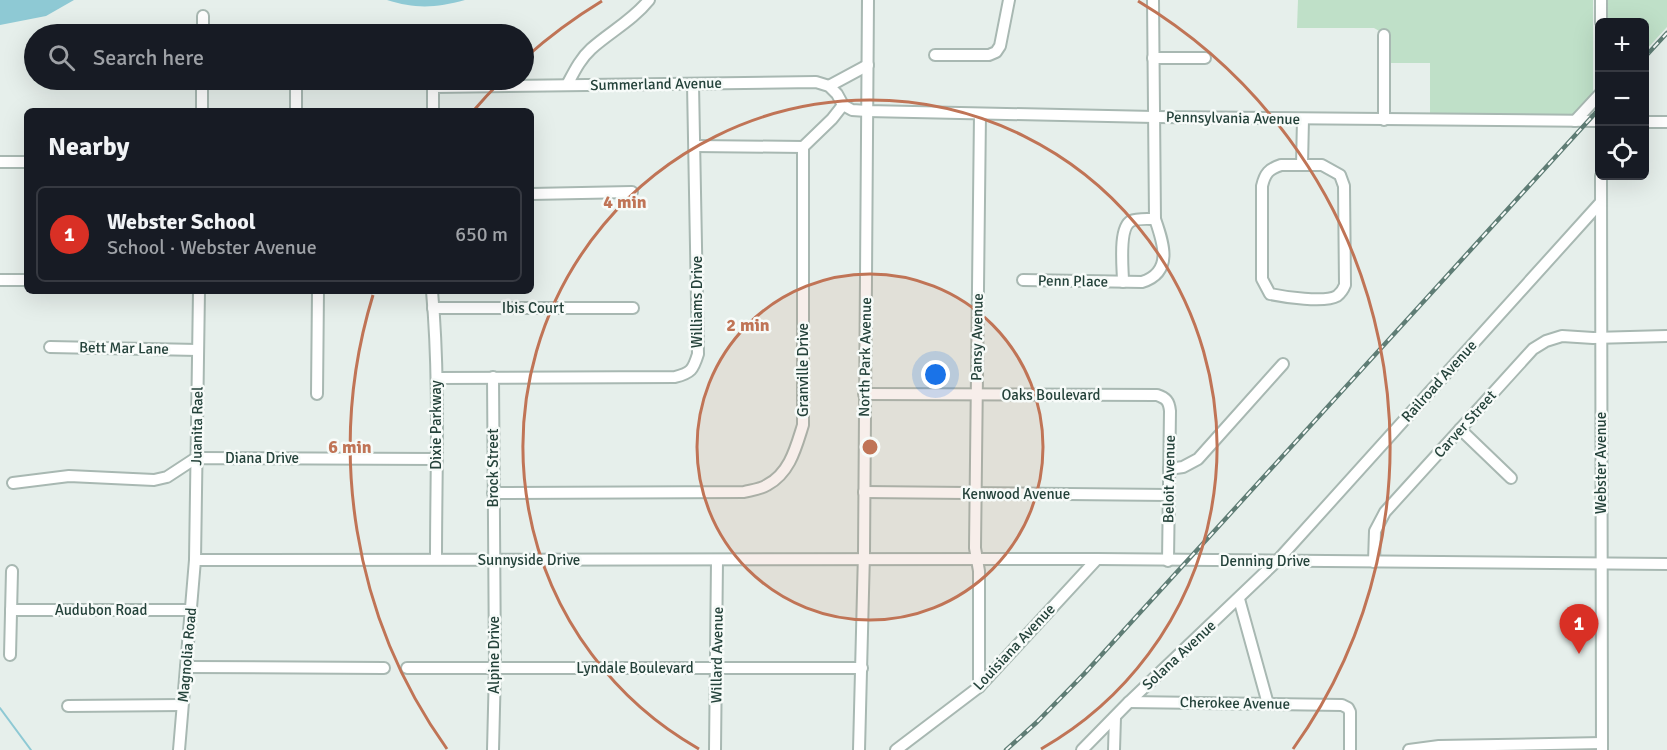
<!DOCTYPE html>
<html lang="en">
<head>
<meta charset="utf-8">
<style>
	:root { --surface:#171b24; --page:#242831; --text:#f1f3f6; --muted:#9ea1a6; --line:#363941; --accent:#d93025 }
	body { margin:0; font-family:Signika,sans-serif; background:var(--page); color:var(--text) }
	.controls { position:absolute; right:18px; top:18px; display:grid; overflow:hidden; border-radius:9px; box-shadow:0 6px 24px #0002 }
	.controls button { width:54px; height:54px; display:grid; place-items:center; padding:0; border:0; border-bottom:2px solid var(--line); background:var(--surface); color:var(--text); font:30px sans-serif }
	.you { position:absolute; left:936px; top:375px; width:21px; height:21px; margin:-15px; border:4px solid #fff; border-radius:50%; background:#1a73e8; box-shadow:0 0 0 9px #1a73e833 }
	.badge { display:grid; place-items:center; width:39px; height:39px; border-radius:50%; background:var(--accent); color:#fff; font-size:20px; font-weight:700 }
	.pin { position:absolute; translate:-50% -50px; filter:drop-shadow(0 2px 3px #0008) }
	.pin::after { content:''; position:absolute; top:32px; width:21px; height:18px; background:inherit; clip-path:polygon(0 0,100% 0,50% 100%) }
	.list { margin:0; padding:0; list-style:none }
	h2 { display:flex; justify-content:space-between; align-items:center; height:78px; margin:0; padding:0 24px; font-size:26px }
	h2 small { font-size:20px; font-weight:400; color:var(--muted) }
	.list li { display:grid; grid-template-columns:39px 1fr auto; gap:18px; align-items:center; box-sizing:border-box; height:96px; margin:0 12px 12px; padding:0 12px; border:2px solid var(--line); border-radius:9px }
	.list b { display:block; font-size:22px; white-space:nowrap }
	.list p { margin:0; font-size:20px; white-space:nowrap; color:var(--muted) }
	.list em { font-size:20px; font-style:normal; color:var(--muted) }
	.icon { flex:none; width:33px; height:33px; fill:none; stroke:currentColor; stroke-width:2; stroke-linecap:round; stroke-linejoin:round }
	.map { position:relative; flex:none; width:1667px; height:750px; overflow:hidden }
	.search { position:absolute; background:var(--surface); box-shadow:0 6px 24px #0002; left:24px; top:24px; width:510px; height:66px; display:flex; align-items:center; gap:15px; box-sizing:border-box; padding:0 21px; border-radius:33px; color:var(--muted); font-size:22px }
	.panel { position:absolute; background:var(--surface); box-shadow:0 6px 24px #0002; left:24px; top:108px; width:510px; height:186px; border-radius:9px }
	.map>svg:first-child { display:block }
	.green { fill:#bfe0c8 }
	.water { fill:#8ec9d4 }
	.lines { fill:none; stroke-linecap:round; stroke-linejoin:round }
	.stream { stroke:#8ec9d4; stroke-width:2 }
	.minor-casing { stroke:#a8b8b2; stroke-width:14 }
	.minor { stroke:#fff; stroke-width:10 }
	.rail-casing { stroke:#5f7d75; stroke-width:4.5 }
	.rail { stroke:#f7fbf9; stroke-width:2; stroke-dasharray:7; stroke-linecap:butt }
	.ring { fill:none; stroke:#c07456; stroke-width:3 }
	.labels { text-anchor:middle; stroke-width:5; stroke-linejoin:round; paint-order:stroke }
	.street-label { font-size:15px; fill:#24423a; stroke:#f7fbf9 }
	.centre { fill:#c07456; stroke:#f7fbf9; stroke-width:3 }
	.ring-label { font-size:18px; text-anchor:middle; font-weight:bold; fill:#c07456; stroke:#f7fbf9; stroke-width:5; stroke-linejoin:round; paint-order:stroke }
</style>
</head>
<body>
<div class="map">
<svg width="1667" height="750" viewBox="0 0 1667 750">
	<rect width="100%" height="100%" fill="#e6efeb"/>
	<g class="green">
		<polygon points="1298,0 1593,0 1593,98 1579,114 1430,114 1430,63 1387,63 1381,32 1374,28 1297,28"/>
		<polygon points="1605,0 1667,0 1667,27 1645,51 1644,22 1605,22"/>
	</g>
	<g class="water">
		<polygon points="0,0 74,0 46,16 0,25"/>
		<path d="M 387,0 L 465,0 C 436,8 415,9 387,0 Z"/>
	</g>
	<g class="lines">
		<polyline class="stream" points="0,708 31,750"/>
		<g class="minor-casing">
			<g id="minor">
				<polyline points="1601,22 1601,0"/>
				<polyline points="203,34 203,16"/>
				<polyline points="935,55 989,55 996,52 1000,46 1009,0"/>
				<polyline points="1153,58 1205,58"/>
				<polyline points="296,80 296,111"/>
				<path d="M 567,85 C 574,72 580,59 591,49 C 610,32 633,20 649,0"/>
				<polyline points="829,86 868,65"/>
				<polyline points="202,111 202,80"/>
				<polyline points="433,111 433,87 816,82 829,86 837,94 843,105 852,110 867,111 1154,117 1600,121"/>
				<polyline points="1384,120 1384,35"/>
				<polyline points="1575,121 1600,94"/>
				<polyline points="1644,122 1667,122"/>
				<polyline points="695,146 803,147 832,119 843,105"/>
				<polyline points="0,162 27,162"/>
				<path d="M 1281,165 L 1322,165 L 1340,175 L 1344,186 L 1345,285 C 1343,290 1341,293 1337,296 C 1325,303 1284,297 1270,294 L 1262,279 L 1262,186 C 1265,173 1269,169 1281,165 Z"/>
				<polyline points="1302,165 1303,119"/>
				<polyline points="1601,176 1602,750"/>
				<polyline points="531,194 632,192"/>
				<polyline points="0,280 27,280"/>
				<path d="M 1023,280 L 1142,282 C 1174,272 1163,242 1155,219 L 1153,0"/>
				<path d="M 1123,282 C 1123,269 1118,228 1131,221 C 1137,218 1148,219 1155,219"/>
				<path d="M 432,291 C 440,380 436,470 436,559"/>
				<polyline points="433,308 633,308"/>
				<polyline points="50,347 198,350"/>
				<path d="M 437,378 L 675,377 C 691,373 693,370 698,354 L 693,84"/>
				<polyline points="317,394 318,291"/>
				<path d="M 864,394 L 1157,395 C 1166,398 1169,401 1170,411 L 1168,561"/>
				<polyline points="1460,429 1511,478"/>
				<polyline points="1169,469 1183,467 1198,459 1283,364"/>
				<polyline points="13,483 69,476 154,480 167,477 196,458 436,459"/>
				<polyline points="864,492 1169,495"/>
				<path d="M 493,493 L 744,492 C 752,490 761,489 767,485 C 790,473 796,447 803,425 L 803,147"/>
				<polyline points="195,560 1097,559 1667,564"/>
				<polyline points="1374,562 1375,531 1385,512 1533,349 1546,341 1562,336 1593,338 1667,336"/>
				<polyline points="1239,599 1268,704"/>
				<polyline points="11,610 191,610"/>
				<polyline points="10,655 12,571"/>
				<polyline points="186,667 384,668"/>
				<polyline points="407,668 862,668"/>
				<polyline points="979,687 979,571 975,548 980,114"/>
				<polyline points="1129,702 1342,705 1348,708 1350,712 1350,750"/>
				<polyline points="68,706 182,705"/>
				<polyline points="179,750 195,560 199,291"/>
				<polyline points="493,750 495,668 493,377"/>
				<polyline points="715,750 717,560"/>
				<polyline points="859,750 864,553 868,0"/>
				<polyline points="896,750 979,687 1097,559"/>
				<polyline points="1082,750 1129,702 1277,561 1601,202"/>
				<polyline points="1114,750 1115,717"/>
				<polyline points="1409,750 1439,746 1602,743"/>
			</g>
		</g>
		<use href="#minor" class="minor"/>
		<g class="rail-casing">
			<g id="rail">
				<polyline points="1644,58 1667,33"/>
				<polyline points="1006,750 1037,722 1084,674 1600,108"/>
			</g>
		</g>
		<use href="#rail" class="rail"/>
	</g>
	<circle cx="870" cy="447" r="173" fill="#c07456" fill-opacity=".12"/>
	<g class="ring">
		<circle cx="870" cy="447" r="173"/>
		<path d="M699 749A347 347 0 1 1 1041 749"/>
		<path d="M447 749A520 520 0 0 1 373 295M475 109A520 520 0 0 1 499 83M525 58A520 520 0 0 1 602 1M1138 1A520 520 0 0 1 1293 749"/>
	</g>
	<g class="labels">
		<g class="street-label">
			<text transform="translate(656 84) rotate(-1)" y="5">Summerland Avenue</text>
			<text transform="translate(1233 118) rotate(1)" y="5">Pennsylvania Avenue</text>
			<text transform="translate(1073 281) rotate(1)" y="5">Penn Place</text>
			<text transform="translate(697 302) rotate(-90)" y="5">Williams Drive</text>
			<text x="533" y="313">Ibis Court</text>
			<text transform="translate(977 337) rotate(-89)" y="5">Pansy Avenue</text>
			<text transform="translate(124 348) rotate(1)" y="5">Bett Mar Lane</text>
			<text transform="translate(865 357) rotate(-89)" y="5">North Park Avenue</text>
			<text transform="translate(803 370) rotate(-90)" y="5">Granville Drive</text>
			<text transform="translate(1439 381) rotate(-48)" y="5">Railroad Avenue</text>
			<text x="1051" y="400">Oaks Boulevard</text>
			<text transform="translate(1465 424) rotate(-48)" y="5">Carver Street</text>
			<text transform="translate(436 425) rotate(-90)" y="5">Dixie Parkway</text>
			<text transform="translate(197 426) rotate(-89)" y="5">Juanita Rael</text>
			<text x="262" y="463">Diana Drive</text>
			<text transform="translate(1601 463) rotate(-90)" y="5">Webster Avenue</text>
			<text transform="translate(493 468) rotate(-90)" y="5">Brock Street</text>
			<text transform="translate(1169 479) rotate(-89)" y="5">Beloit Avenue</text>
			<text x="1016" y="499">Kenwood Avenue</text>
			<text x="529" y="565">Sunnyside Drive</text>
			<text x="1265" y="566">Denning Drive</text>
			<text x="101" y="615">Audubon Road</text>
			<text transform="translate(1014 647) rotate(-47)" y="5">Louisiana Avenue</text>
			<text transform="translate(187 655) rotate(-85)" y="5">Magnolia Road</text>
			<text transform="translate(494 655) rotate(-90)" y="5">Alpine Drive</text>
			<text transform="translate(717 655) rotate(-89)" y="5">Willard Avenue</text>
			<text transform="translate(1179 655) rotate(-43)" y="5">Solana Avenue</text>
			<text x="635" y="673">Lyndale Boulevard</text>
			<text transform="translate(1235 703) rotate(1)" y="5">Cherokee Avenue</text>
		</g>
	</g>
	<circle cx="870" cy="447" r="9" class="centre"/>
	<g class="ring-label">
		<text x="625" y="208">4 min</text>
		<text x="748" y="331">2 min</text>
		<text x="350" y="453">6 min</text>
	</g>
</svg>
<div class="controls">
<button>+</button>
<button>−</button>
<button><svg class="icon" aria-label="locate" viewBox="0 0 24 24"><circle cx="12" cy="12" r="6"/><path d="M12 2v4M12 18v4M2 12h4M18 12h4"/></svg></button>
</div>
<div class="you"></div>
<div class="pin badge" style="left:1579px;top:654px">1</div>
<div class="search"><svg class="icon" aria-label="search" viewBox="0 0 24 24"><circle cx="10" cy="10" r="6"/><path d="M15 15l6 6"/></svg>Search here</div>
<section class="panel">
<h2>Nearby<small></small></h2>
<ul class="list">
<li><span class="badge">1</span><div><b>Webster School</b><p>School · Webster Avenue</p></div><em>650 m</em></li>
</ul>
</section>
</div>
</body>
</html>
